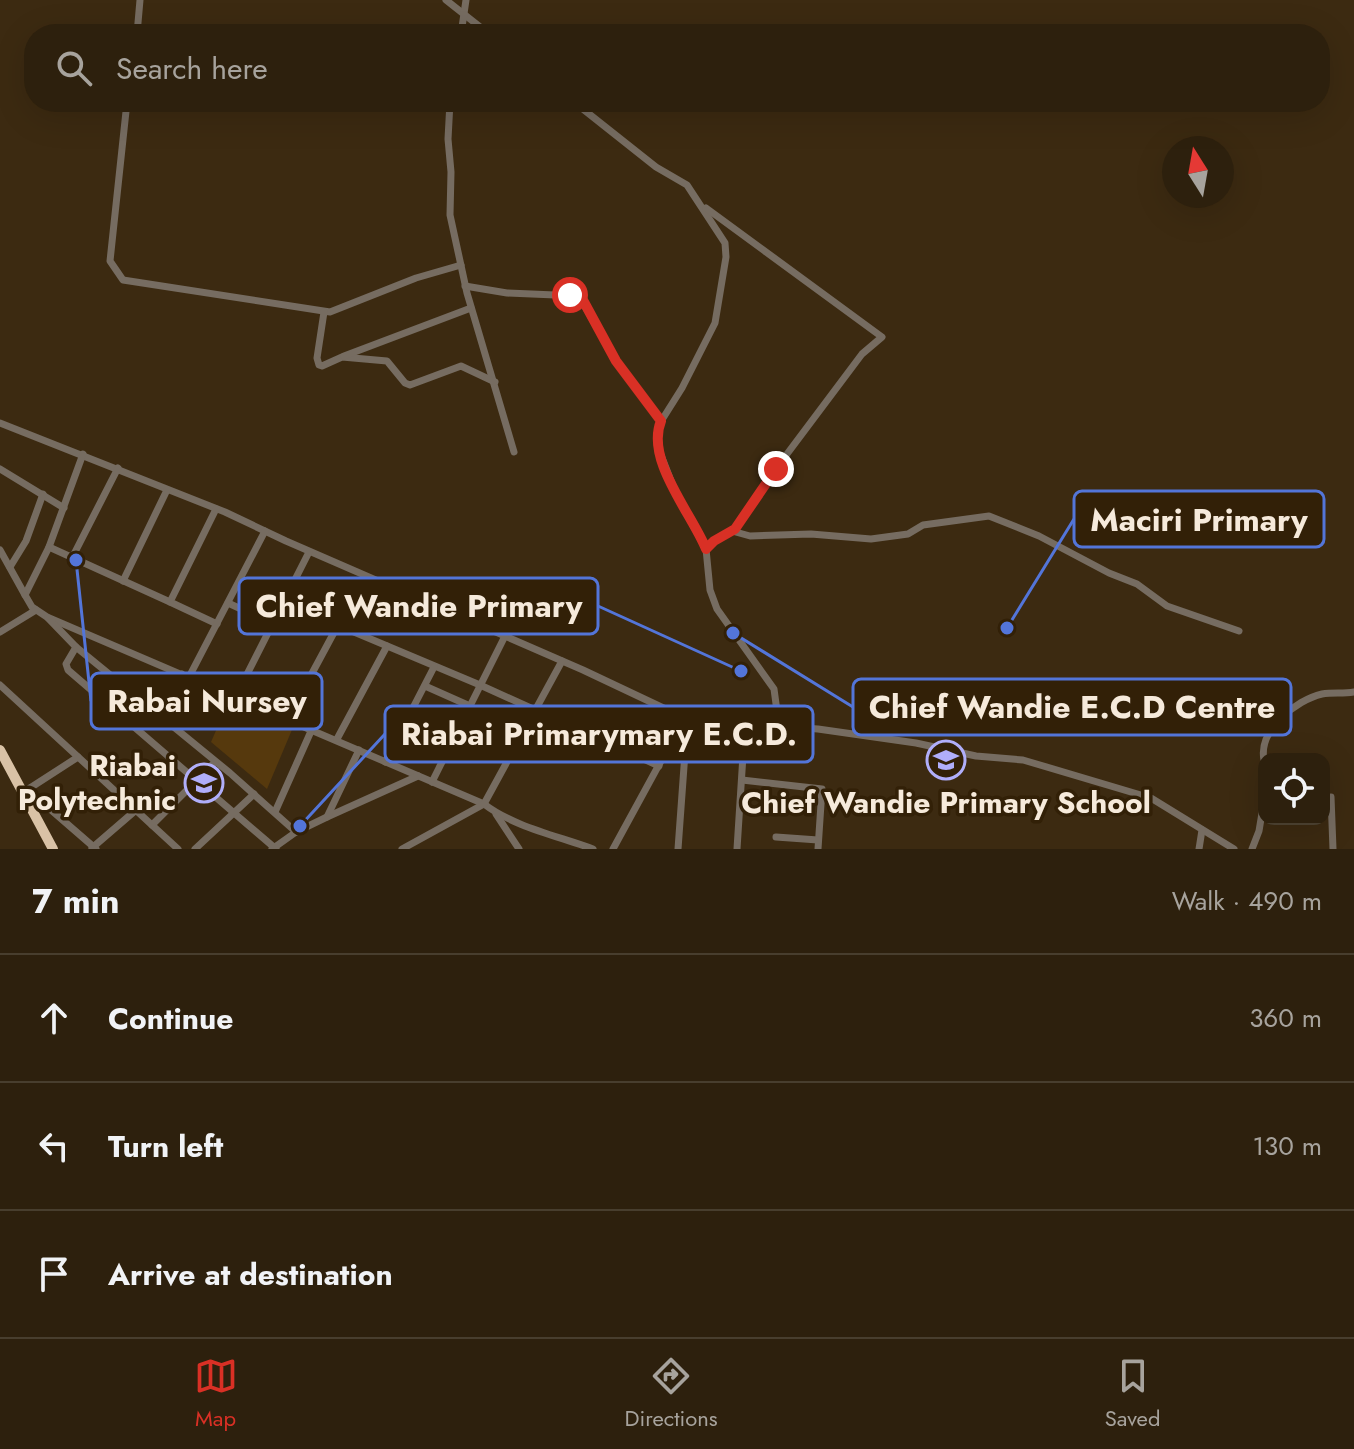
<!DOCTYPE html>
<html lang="en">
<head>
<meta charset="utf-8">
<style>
	:root { --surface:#2d200d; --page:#392d1b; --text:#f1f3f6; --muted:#a7a39d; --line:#483e2e; --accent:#d93025 }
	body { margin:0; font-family:Jost,sans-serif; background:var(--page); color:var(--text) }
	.controls { position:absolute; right:24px; bottom:24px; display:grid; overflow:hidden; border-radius:16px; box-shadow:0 8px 32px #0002 }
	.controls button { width:72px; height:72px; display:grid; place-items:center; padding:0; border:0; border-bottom:2px solid var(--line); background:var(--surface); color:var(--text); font:40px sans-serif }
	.compass { position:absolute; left:1162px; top:136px; width:72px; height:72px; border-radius:50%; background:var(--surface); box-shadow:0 8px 32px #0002; rotate:349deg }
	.stop { position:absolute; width:24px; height:24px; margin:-18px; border:6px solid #d93025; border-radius:50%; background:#fff }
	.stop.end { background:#d93025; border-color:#fff; box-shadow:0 2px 8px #0008 }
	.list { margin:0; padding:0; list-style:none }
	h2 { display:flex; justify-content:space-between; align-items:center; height:104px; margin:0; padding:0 32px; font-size:34px }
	h2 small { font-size:26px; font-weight:400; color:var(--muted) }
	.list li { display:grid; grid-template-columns:52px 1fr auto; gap:24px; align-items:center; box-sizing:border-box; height:128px; padding:0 32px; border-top:2px solid var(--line) }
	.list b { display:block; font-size:30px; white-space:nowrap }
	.list em { font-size:26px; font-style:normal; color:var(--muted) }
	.icon { flex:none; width:44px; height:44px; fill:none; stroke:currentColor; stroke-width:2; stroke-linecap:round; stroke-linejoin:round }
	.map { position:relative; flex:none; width:1354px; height:849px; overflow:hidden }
	.search { position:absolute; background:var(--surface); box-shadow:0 8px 32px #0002; left:24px; right:24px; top:24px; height:88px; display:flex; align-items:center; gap:20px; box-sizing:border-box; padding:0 28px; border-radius:32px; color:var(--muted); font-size:30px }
	.sheet { height:488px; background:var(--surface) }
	nav { display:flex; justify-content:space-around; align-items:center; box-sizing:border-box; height:112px; border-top:2px solid var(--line); background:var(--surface); font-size:22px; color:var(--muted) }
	nav a { display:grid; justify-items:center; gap:4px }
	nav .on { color:var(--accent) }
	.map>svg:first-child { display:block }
	.park { fill:#56390d }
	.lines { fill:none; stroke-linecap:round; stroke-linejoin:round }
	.minor { stroke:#766c61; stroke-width:7 }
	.highway { stroke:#d9c2a6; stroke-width:10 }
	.route { stroke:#d93025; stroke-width:10 }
	.labels { text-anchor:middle; stroke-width:7; stroke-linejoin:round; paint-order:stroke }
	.poi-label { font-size:30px; font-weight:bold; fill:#f6eadb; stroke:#322007; text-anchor:end }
	.leader { fill:none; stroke:#5375d9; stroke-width:3 }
	.callout-dot { fill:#5375d9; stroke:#322007; stroke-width:3 }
	.callout { fill:#322007; stroke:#5375d9; stroke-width:3 }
	.callout-label { font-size:32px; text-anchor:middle; font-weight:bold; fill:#f6eadb }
</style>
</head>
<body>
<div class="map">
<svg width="1354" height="849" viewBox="0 0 1354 849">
	<rect width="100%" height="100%" fill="#3c2a11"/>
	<polygon class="park" points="228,703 276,723 294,725 267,789 211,742"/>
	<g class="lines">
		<g class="minor">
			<polyline points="446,0 489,34"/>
			<polyline points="137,34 140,0"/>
			<polyline points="461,34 466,0"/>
			<polyline points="127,102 110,261 123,280 330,312 416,278 461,265"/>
			<polyline points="450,102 448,139 451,172 450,215 467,293 514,452"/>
			<polyline points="574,102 656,167 687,185 725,243 726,257 715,323 682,388 660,423 658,439 659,450 677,496 706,549 710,590 717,609 774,689 779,726"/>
			<polyline points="465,286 507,293 579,296 616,361 661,421"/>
			<polyline points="324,312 317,358 319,365 322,366 342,357 387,361 405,383 410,385 461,366 495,382"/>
			<polyline points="344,356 471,308"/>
			<polyline points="0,423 225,512 286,541 583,670 674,713 695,719 745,724"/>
			<path d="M 83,454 L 49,547 L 25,595 L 32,607 L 47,617 L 484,804 C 514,827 558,836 593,849"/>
			<polyline points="0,469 64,508"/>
			<polyline points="216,509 170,602 217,624"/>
			<polyline points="732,531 750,536 811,534 871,539 908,534 923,525 989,516 1039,536 1109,573 1137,584 1167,606 1239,631"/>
			<polyline points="49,547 170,602"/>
			<polyline points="706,549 714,541 735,529 787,454 862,354 882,337 706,208"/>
			<polyline points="0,550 25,595"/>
			<polyline points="72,558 118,468"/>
			<polyline points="10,567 26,541 43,494"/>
			<polyline points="123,581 167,490"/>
			<polyline points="228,603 274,624"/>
			<polyline points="285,603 480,685 659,766"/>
			<polyline points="48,618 76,647 66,664 68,670 276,849"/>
			<polyline points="0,632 36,610"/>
			<polyline points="76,647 230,773 296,832"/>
			<polyline points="189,677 265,531"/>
			<polyline points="0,685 178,849"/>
			<polyline points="425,686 470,706"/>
			<polyline points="236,696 309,552"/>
			<polyline points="158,714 182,674"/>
			<polyline points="288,718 338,625"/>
			<polyline points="337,739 387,646"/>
			<path d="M 1264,760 C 1258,730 1296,700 1322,694 C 1333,692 1343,694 1354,692"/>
			<polyline points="385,762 434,667"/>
			<polyline points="742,780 822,789 818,849"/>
			<polyline points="432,782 505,636"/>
			<polyline points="30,788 78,757"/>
			<polyline points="23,793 30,788 35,796 96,849"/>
			<polyline points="1331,797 1333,849"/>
			<polyline points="275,812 312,729"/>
			<polyline points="496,814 519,849"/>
			<polyline points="327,817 418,776"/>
			<polyline points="152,825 215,762"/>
			<polyline points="776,837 818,840"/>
			<polyline points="92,848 136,810"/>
			<polyline points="195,849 254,794"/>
			<polyline points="272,849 296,832 327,817 359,750"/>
			<polyline points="402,849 484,804 562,661"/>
			<polyline points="613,849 685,717"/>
			<polyline points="678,849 686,739 684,723"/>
			<polyline points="737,849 745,724 818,729 916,743 976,756 1023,760 1151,798 1234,849"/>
			<polyline points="1199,849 1202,830"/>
			<polyline points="1252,849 1259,831 1264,801"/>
		</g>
		<polyline class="highway" points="0,750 53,849"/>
	</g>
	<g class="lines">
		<path class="route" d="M 570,295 L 579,296 L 584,302 L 616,361 L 661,421 C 645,460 692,514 706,549 L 714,541 L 735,529 L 776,469"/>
	</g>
	<defs>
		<g id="school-ring" transform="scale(2)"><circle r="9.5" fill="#322007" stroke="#b0aefa" stroke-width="1.5"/><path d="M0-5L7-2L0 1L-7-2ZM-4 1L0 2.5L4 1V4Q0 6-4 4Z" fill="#b0aefa"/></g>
		<g id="university-ring" transform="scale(2)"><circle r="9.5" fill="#322007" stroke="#b0aefa" stroke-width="1.5"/><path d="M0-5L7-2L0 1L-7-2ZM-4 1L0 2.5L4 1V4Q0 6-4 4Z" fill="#b0aefa"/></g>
	</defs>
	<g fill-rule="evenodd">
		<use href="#school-ring" x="946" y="760"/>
		<use href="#university-ring" x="204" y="783"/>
	</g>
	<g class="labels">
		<g class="poi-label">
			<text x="176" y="776">Riabai<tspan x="176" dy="34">Polytechnic</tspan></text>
			<text x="946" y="813" text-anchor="middle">Chief Wandie Primary School</text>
		</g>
	</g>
	<path class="leader" d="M1007 628L1074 519M741 671L598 606M76 560L91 701M733 633L853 707M300 826L385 734"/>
	<g class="callout-dot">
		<circle cx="1007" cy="628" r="8"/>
		<circle cx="741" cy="671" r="8"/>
		<circle cx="76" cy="560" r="8"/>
		<circle cx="733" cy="633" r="8"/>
		<circle cx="300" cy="826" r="8"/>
	</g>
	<g class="callout">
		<rect x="1074" y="491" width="250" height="56" rx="8"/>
		<rect x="239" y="578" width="359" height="56" rx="8"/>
		<rect x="91" y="673" width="231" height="56" rx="8"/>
		<rect x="853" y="679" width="438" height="56" rx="8"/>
		<rect x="385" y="706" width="428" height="56" rx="8"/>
	</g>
	<g class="callout-label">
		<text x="1199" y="531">Maciri Primary</text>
		<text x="419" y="617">Chief Wandie Primary</text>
		<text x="207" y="712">Rabai Nursey</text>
		<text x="1072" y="718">Chief Wandie E.C.D Centre</text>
		<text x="599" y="745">Riabai Primarymary E.C.D.</text>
	</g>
</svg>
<div class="controls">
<button><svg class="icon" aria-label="locate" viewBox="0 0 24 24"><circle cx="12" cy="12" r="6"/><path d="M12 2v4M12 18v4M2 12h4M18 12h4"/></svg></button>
</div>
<svg class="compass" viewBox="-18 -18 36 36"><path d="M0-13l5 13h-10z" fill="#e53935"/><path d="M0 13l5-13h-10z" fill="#a7a39d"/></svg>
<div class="stop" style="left:570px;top:295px"></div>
<div class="stop end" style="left:776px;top:469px"></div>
<div class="search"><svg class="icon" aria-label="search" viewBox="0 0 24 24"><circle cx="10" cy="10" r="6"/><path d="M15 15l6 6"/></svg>Search here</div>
</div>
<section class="sheet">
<h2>7 min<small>Walk · 490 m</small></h2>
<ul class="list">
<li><svg class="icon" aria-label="ahead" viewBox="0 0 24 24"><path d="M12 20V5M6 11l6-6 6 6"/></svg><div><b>Continue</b></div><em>360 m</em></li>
<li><svg class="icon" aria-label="left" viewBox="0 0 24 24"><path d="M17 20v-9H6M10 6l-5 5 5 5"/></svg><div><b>Turn left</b></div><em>130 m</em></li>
<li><svg class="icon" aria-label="arrive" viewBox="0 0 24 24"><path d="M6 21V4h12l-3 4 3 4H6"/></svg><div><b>Arrive at destination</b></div></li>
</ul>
</section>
<nav>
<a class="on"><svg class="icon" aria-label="map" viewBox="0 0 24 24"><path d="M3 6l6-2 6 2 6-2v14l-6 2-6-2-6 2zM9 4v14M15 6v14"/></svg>Map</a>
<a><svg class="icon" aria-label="directions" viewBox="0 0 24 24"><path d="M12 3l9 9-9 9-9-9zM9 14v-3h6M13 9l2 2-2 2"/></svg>Directions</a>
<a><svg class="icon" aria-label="saved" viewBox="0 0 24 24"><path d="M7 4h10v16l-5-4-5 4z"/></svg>Saved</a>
</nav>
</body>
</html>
